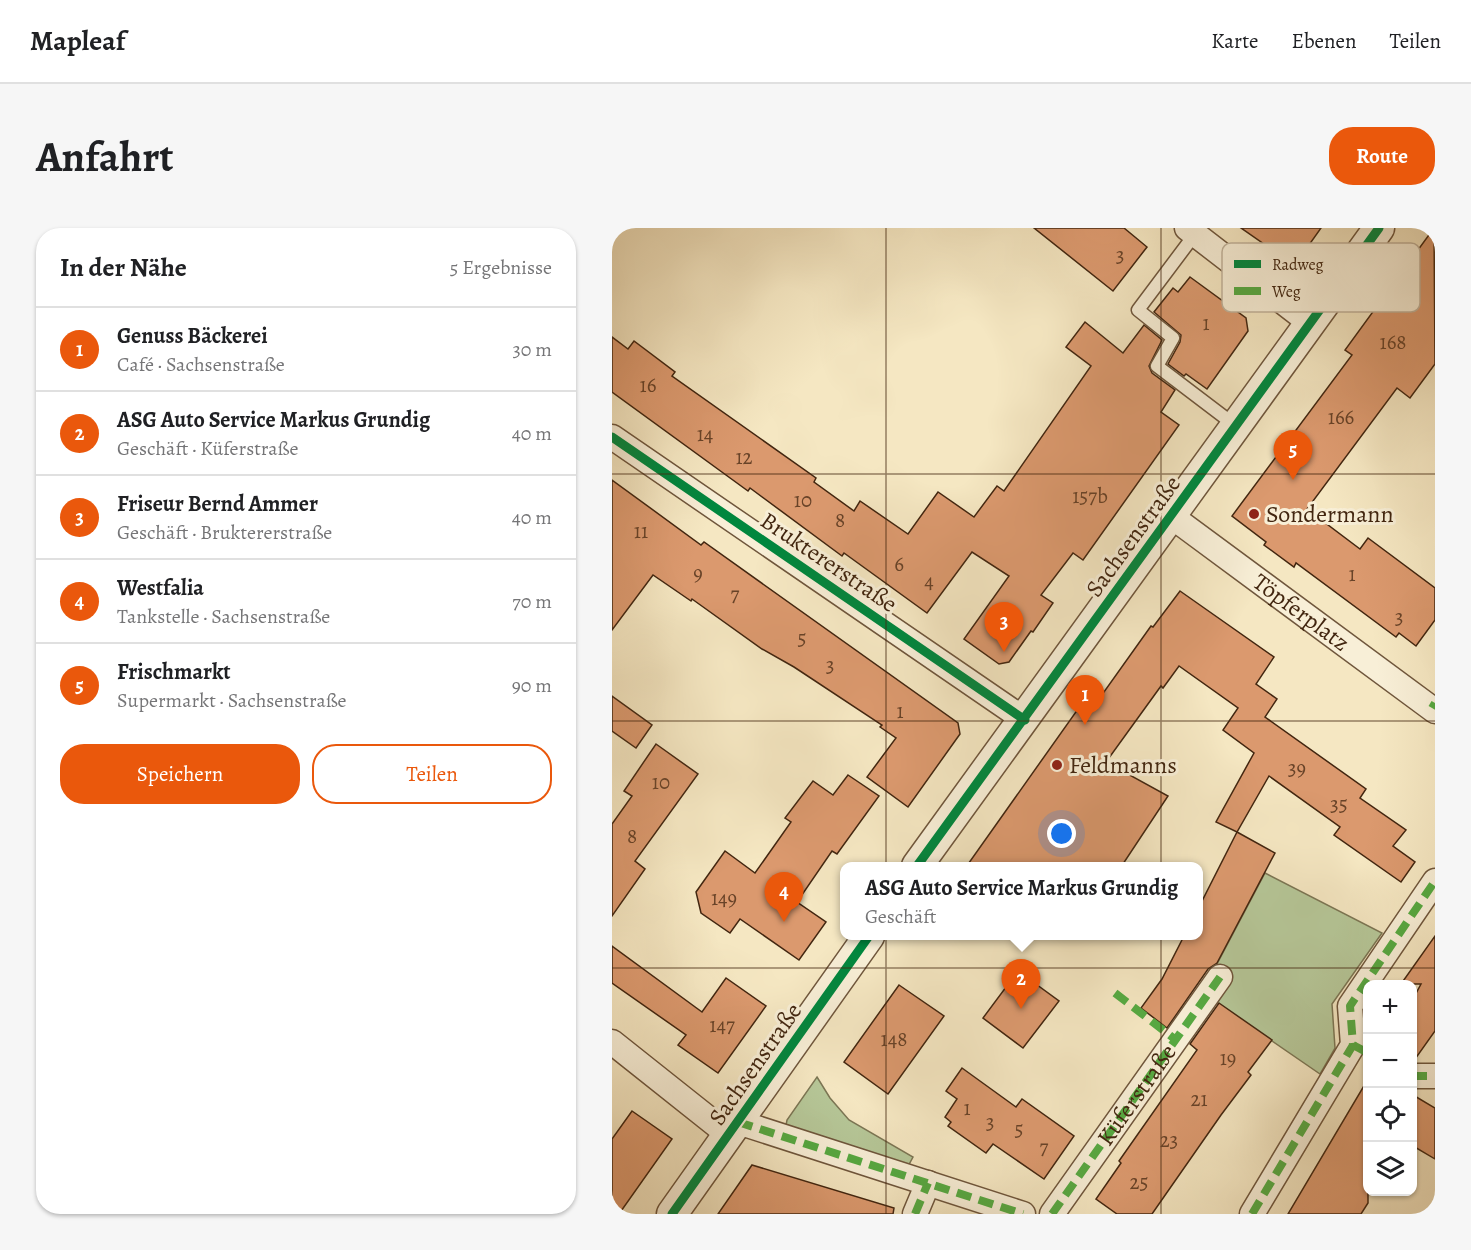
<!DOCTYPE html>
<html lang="de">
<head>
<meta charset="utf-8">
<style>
	:root { --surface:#fff; --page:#f6f6f6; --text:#202124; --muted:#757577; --line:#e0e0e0; --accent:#ea580c }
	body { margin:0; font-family:Alegreya,serif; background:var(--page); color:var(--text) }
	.controls { position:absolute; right:18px; bottom:18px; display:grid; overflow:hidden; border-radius:12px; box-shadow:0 2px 4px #0004 }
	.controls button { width:54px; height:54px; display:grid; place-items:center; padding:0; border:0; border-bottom:2px solid var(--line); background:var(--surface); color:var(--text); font:30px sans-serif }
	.you { position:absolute; left:450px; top:606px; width:21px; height:21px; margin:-15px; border:4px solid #fff; border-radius:50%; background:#1a73e8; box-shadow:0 0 0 9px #1a73e833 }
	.badge { display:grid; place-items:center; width:39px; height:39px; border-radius:50%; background:var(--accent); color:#fff; font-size:20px; font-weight:700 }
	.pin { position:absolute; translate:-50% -50px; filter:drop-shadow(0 2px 3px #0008) }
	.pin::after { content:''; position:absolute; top:32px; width:21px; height:18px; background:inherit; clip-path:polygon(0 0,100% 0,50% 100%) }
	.popup { position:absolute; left:228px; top:634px; width:363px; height:78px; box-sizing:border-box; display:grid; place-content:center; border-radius:12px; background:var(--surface); filter:drop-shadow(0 2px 4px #0005); font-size:20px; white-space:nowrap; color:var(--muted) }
	.popup b { font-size:22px; color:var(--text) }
	.popup::after { content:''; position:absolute; left:50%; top:100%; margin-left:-12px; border:12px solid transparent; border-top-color:var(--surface) }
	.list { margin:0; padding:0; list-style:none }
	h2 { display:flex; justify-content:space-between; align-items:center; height:78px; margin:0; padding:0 24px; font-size:26px }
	h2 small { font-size:20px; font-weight:400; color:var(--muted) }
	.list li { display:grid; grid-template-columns:39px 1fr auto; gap:18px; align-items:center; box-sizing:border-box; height:84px; padding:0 24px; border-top:2px solid var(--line) }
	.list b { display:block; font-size:22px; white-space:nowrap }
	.list p { margin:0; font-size:20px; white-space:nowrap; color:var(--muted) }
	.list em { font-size:20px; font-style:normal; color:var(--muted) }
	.actions { display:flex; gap:12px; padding:18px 24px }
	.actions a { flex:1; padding:14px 0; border:2px solid var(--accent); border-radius:24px; text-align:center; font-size:21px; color:var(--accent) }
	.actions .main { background:var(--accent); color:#fff }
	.icon { flex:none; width:33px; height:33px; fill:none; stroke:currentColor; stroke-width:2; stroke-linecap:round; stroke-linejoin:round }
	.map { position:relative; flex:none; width:823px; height:986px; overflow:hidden; border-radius:24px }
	header { display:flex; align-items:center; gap:36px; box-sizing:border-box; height:84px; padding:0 30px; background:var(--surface); border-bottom:2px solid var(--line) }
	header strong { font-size:28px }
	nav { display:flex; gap:33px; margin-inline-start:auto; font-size:21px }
	.intro { display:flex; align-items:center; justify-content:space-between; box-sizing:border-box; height:144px; padding:0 36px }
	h1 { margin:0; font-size:42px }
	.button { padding:15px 27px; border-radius:24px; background:var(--accent); color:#fff; font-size:21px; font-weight:700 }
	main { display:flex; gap:36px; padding:0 36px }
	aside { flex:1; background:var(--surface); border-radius:24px; box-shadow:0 2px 4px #0004 }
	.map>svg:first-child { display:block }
	.green { fill:#b6c798; stroke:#7c7654; stroke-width:1.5 }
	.building { fill:#db996e; stroke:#422610; stroke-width:1.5 }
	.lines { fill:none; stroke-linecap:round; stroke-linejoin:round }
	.service-casing { stroke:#6f563c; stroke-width:15 }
	.minor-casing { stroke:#6f563c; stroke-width:27 }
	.tertiary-casing { stroke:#6f563c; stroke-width:33 }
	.service { stroke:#f8efd7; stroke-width:12 }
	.minor { stroke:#f8efd7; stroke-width:24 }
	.tertiary { stroke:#f8efd7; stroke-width:30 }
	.quiet { stroke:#56aa42; stroke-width:8; stroke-dasharray:15 8; stroke-linecap:butt }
	.cycleway-casing { stroke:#f8efd7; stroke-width:13 }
	.cycleway { stroke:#00873e; stroke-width:9 }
	.grid { fill:none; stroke:#422610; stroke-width:1.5; stroke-opacity:0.55 }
	.poi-dot { fill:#8f2418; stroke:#f8efd7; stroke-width:2 }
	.labels { text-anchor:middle; stroke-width:6; stroke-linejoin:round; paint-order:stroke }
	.number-label { font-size:21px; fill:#684328 }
	.poi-label { font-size:24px; fill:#422610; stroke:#f8efd7; text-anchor:start }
	.street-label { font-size:24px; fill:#422610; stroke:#f8efd7 }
	.key { fill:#f8efd7; stroke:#c1b39b; stroke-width:1.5 }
	.key-label { font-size:16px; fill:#422610 }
</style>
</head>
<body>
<header>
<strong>Mapleaf</strong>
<nav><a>Karte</a><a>Ebenen</a><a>Teilen</a></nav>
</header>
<div class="intro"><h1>Anfahrt</h1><a class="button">Route</a></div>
<main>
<aside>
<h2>In der Nähe<small>5 Ergebnisse</small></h2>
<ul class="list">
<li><span class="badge">1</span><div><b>Genuss Bäckerei</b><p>Café · Sachsenstraße</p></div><em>30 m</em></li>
<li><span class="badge">2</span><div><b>ASG Auto Service Markus Grundig</b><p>Geschäft · Küferstraße</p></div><em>40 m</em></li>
<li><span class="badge">3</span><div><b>Friseur Bernd Ammer</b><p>Geschäft · Bruktererstraße</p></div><em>40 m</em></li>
<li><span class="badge">4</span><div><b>Westfalia</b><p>Tankstelle · Sachsenstraße</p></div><em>70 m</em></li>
<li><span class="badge">5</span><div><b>Frischmarkt</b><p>Supermarkt · Sachsenstraße</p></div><em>90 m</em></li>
</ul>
<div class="actions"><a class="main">Speichern</a><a>Teilen</a></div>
</aside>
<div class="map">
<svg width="823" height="986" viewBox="0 0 823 986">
	<rect width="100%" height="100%" fill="#f5e7c2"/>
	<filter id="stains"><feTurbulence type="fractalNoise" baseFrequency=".00333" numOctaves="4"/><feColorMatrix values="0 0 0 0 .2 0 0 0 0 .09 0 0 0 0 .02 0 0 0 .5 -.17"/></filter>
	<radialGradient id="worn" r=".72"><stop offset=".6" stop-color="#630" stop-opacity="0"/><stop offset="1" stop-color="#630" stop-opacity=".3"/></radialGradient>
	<g class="green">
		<polygon points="653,645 770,705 720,776 723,820 708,846 599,771 595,755"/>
		<polygon points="205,849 218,870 237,892 301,929 295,940 174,897 175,892"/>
	</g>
	<g class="building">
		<polygon points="422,0 512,0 535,19 501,63"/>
		<polygon points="629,0 709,0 687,31 675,32"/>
		<polygon points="822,0 823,136 798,170 785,160 695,281 748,321 756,310 823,360 823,392 804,418 787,405 784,409 684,335 682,339 652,317 654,314 620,288 740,127 733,122"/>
		<polygon points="578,49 634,90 636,103 595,161 574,146 572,148 556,136 568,114 569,107 542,84 561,60 566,64"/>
		<polygon points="473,94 511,125 532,97 550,112 537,138 540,145 563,162 549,184 567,197 471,332 461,325 429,367 441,375 421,404 419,403 397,434 387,436 352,411 397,348 360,324 315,385 232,325 230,328 138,260 136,263 0,164 0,109 16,121 22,113 63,144 60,148 204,250 202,254 242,283 248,273 296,306 326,264 362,289 385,258 392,263 479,138 454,119"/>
		<polygon points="0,252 89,317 92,314 346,495 348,506 296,579 255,549 284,510 268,499 270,497 182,439 150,421 80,371 79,373 41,347 0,402"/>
		<polygon points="568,363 662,429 644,456 665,471 653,489 754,561 748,570 794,602 781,618 803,634 789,654 722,607 728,599 657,548 625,604 604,594 642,525 611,502 626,480 567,438 551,460 549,458 494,534 556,568 509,639 354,639 483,457 492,464 539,398 541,399"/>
		<polygon points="0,468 40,497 24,520 0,503"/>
		<polygon points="44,516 86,546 23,633 33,641 0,688 0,596 20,568 12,563"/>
		<polygon points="236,547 267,568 225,626 220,623 185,674 214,694 187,732 128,691 118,705 89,685 84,664 113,623 143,645 179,594 173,590 201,553 221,567"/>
		<polygon points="625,604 663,625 605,735 596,741 555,800 529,780 550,751 572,708 586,708 586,681"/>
		<polygon points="823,708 823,803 801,834 801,771 809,756 789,756"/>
		<polygon points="0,718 90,784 114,750 154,778 106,845 66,817 74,807 0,755"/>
		<polygon points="406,743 447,773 411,820 371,790"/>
		<polygon points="287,757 332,788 276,866 232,834"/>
		<polygon points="607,775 660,812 636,844 639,847 609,887 540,986 505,986 484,971 509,935 507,933 585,822 578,816"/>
		<polygon points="350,840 404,879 410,871 462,908 432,951 381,916 374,925 336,898 339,894 333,889 345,871 334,863"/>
		<polygon points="756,851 756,975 749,986 676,986"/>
		<polygon points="801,867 823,880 823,931 801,918"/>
		<polygon points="20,883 60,911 7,986 0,986 0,911"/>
		<polygon points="140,937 282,980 281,986 106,986"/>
	</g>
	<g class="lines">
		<g class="service-casing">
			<polyline id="service" points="583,6 526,82 561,110 545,138 624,198"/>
		</g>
		<g class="minor-casing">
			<g id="minor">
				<polyline points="575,0 697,94"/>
				<polyline points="0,209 413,492"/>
				<path id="s1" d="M 559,288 L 823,483"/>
				<polyline points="0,814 117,907"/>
				<polyline points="800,848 823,848"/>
				<polyline points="126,894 411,986"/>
				<polyline points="303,986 316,955"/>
				<path id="s2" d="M 440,986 L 608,749"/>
				<polyline points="640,986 741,817 738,778 823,653"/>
			</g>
		</g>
		<g class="tertiary-casing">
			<g id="tertiary">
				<polyline points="305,638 767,0"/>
				<polyline points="60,986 257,708"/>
			</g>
		</g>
		<use href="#service" class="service"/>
		<use href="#minor" class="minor"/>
		<use href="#tertiary" class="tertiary"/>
		<g class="quiet">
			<polyline points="820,480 823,475"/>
			<polyline points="503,765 564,812"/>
			<polyline points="741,817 756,825"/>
			<polyline points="800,848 823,848"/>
			<polyline points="126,894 411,986"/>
			<polyline points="303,986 316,955"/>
			<polyline points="440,986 608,749"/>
			<polyline points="640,986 741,817 738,778 823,653"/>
		</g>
		<g class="cycleway-casing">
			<g id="cycleway">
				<polyline points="0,209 413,492"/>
				<polyline points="305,638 767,0"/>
				<polyline points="60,986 257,708"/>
			</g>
		</g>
		<use href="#cycleway" class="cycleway"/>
	</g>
	<path class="grid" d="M 274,0 L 274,986M 549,0 L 549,986M 0,246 L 823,246M 0,493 L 823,493M 0,740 L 823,740"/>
	<g class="poi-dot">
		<circle cx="642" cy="286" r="6"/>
		<circle cx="445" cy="537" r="6"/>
	</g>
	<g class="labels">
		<g class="number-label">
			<text x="508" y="34">3</text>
			<text x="594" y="102">1</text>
			<text x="781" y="121">168</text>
			<text x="36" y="164">16</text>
			<text x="729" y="196">166</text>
			<text x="93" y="213">14</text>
			<text x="132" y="236">12</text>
			<text x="478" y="275">157b</text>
			<text x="191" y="279">10</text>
			<text x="228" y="299">8</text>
			<text x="29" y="310">11</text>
			<text x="287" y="343">6</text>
			<text x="86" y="352">9</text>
			<text x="740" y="353">1</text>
			<text x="317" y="360">4</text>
			<text x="123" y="373">7</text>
			<text x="787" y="396">3</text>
			<text x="190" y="417">5</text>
			<text x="218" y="444">3</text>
			<text x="288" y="490">1</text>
			<text x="685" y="547">39</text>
			<text x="49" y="561">10</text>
			<text x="727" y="583">35</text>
			<text x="20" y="615">8</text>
			<text x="112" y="677">149</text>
			<text x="110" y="804">147</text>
			<text x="282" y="818">148</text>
			<text x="616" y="837">19</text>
			<text x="587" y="878">21</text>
			<text x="355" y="887">1</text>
			<text x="378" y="901">3</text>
			<text x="407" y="908">5</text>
			<text x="557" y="919">23</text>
			<text x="432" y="926">7</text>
			<text x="527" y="961">25</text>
		</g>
		<g class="poi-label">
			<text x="654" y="294">Sondermann</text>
			<text x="457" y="545">Feldmanns</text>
		</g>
		<g class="street-label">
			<text transform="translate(521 308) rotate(-54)" y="8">Sachsenstraße</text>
			<text transform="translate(217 334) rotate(34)" y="8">Bruktererstraße</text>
			<text dy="8" stroke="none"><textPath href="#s1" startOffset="162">Töpferplatz</textPath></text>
			<text transform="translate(143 836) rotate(-55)" y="8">Sachsenstraße</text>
			<text dy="8" stroke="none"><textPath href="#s2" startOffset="146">Küferstraße</textPath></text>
		</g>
	</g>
	<rect x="610" y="15" width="198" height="69" rx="9" class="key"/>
	<rect x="622" y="32" width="27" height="8" fill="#00873e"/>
	<rect x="622" y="59" width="27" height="8" fill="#56aa42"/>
	<g class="key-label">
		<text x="660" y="42">Radweg</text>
		<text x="660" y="69">Weg</text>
	</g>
	<rect width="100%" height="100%" filter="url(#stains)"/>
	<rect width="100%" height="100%" fill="url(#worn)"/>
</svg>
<div class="controls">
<button>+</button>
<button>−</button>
<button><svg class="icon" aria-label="locate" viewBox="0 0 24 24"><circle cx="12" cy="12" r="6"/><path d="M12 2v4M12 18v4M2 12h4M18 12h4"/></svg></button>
<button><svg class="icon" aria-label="layers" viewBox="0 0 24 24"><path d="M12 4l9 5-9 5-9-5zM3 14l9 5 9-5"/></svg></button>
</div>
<div class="you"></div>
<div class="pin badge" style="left:473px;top:497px">1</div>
<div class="pin badge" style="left:409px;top:781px">2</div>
<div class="popup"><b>ASG Auto Service Markus Grundig</b>Geschäft</div>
<div class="pin badge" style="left:392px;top:424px">3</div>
<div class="pin badge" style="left:172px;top:694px">4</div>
<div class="pin badge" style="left:681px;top:252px">5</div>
</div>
</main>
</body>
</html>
